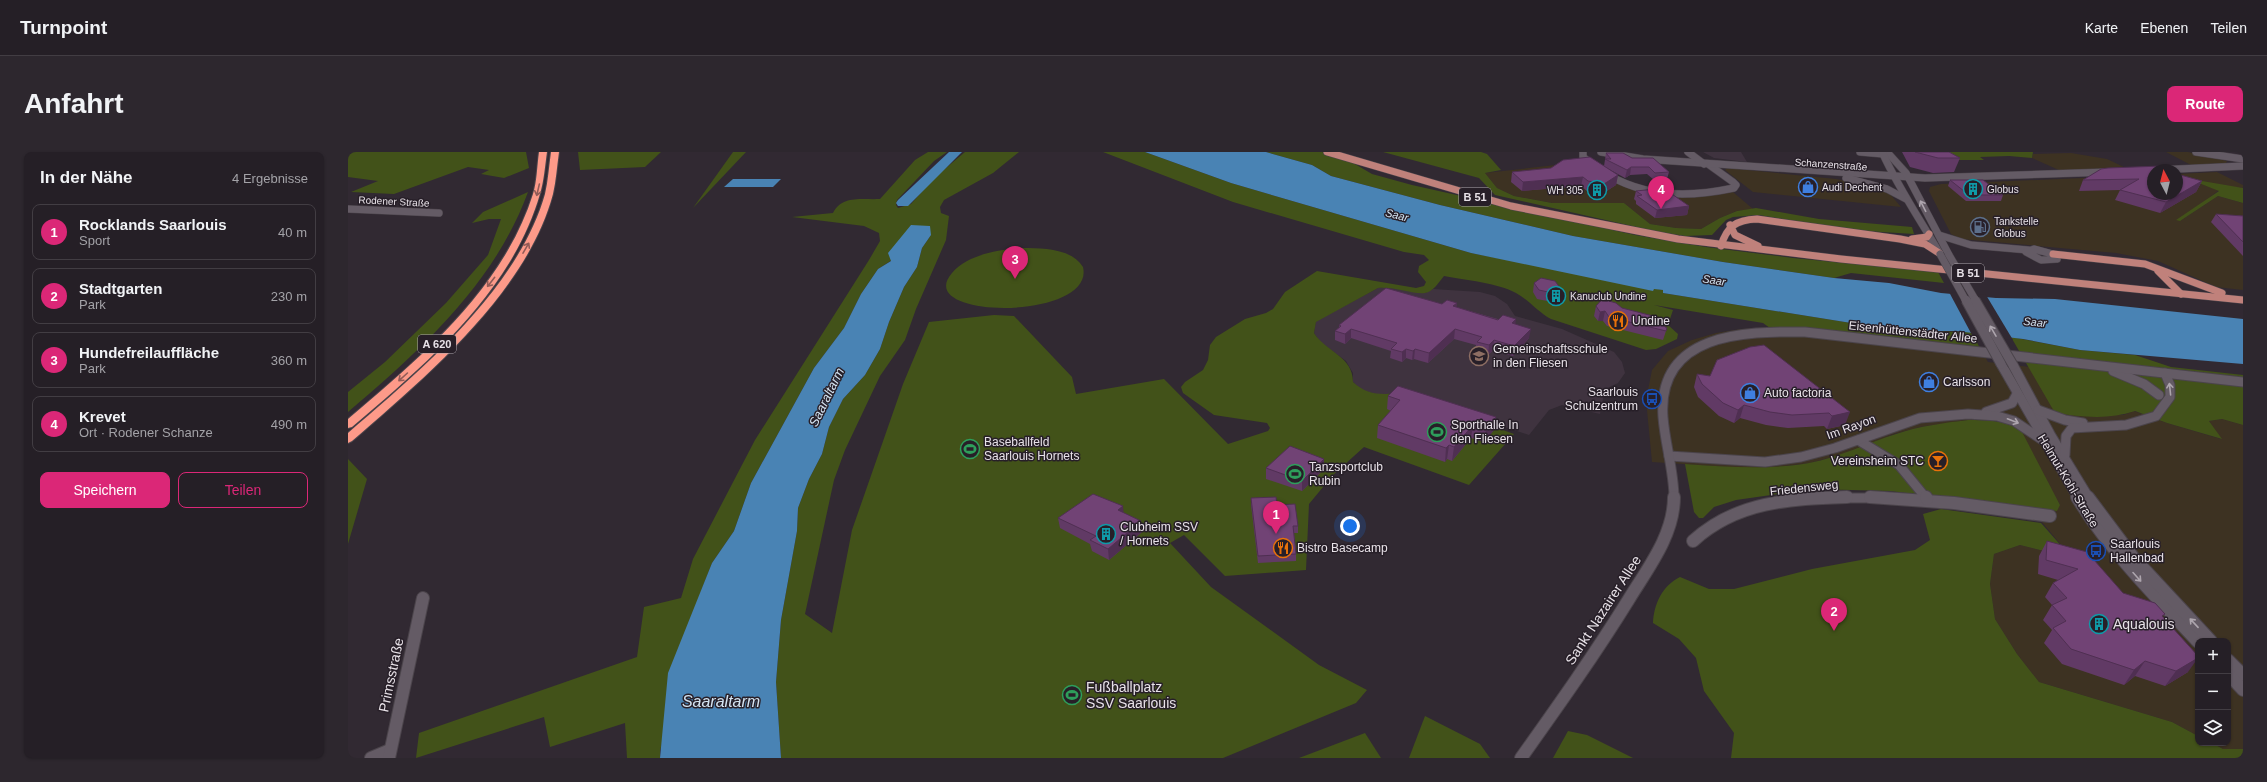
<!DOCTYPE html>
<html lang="de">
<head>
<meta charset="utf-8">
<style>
	:root { --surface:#251f26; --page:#2d272e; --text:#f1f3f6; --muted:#a3a2a7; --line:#423d43; --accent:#db2777 }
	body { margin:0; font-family:Helvetica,sans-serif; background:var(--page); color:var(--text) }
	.controls { position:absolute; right:12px; bottom:12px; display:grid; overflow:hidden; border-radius:8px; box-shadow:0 1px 3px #0004 }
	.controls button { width:36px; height:36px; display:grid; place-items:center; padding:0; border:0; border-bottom:1px solid var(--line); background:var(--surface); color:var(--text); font:20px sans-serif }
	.compass { position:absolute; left:1799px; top:12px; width:36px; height:36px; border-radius:50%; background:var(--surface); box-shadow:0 1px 3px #0004; rotate:353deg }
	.you { position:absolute; left:1002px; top:374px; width:14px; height:14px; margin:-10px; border:3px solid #fff; border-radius:50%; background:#1a73e8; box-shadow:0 0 0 6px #1a73e833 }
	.badge { display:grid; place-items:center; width:26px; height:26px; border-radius:50%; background:var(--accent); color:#fff; font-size:13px; font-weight:700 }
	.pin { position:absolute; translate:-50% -33px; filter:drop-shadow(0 1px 2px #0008) }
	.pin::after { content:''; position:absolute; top:21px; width:14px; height:12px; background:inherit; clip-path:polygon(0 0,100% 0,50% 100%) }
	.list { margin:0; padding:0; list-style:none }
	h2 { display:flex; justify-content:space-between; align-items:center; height:52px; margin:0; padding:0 16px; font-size:17px }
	h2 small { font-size:13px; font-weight:400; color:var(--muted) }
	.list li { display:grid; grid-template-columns:26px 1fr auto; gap:12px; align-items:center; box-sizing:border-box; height:56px; margin:0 8px 8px; padding:0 8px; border:1px solid var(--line); border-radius:8px }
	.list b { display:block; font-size:15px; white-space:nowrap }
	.list p { margin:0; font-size:13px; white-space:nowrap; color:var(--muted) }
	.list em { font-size:13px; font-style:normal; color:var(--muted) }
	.actions { display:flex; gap:8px; padding:12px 16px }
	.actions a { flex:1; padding:9px 0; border:1px solid var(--accent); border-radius:8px; text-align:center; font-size:14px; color:var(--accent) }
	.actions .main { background:var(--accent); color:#fff }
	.icon { flex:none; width:22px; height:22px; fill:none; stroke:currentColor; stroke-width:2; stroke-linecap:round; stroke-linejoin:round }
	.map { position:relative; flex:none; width:1895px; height:606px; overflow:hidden; border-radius:8px }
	header { display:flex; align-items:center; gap:24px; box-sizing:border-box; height:56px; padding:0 20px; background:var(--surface); border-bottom:1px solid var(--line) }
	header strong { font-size:19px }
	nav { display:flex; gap:22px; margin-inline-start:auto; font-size:14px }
	.intro { display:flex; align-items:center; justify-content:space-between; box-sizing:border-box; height:96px; padding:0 24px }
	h1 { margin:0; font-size:28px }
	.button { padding:10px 18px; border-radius:8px; background:var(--accent); color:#fff; font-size:14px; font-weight:700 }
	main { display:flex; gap:24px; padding:0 24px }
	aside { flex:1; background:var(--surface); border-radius:8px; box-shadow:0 1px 3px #0004 }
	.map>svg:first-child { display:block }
	.commercial { fill:#3d3222 }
	.education { fill:#3f333f }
	.green { fill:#425219 }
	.water { fill:#4983b4 }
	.pier { fill:#312932 }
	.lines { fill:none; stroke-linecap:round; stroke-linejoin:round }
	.river { fill:#4983b4; fill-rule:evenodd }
	.minor-far2-casing { stroke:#4b444b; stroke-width:8 }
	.minor-far1-casing { stroke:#4b444b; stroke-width:11 }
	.minor-casing { stroke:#4b444b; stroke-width:14 }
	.major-casing { stroke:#4b444b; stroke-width:8 }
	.highway-casing { stroke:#4b444b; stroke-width:2 }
	.minor-far2 { stroke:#645b65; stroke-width:7 }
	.minor-far1 { stroke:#645b65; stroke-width:9 }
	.minor { stroke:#645b65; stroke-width:12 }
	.major { stroke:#c0817b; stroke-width:7 }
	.highway { fill:#fd9a89; fill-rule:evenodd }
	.minor-bridge-far1-casing { stroke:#4b444b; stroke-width:8; stroke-linecap:butt }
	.minor-bridge-casing { stroke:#4b444b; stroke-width:11; stroke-linecap:butt }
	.minor-bridge-far1 { stroke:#645b65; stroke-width:7 }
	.minor-bridge { stroke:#645b65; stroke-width:9 }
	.wall { fill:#613a65 }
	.shaded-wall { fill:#4f2f52 }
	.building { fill:#714375; stroke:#4f2f52 }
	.oneway { stroke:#925c58 }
	.oneway2 { stroke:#ada5ad }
	.labels { text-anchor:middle; stroke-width:3; stroke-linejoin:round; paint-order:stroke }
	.far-street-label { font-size:10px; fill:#e8e2e8; stroke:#271f28 }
	.far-poi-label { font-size:10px; fill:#e8e2e8; stroke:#271f28; text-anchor:start }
	.shield { fill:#271f28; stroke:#aea8ae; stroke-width:1 }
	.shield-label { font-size:11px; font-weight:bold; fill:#e8e2e8 }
	.far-water-label { font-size:11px; font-style:italic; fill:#d4e4f2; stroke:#271f28 }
	.poi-label { font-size:12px; fill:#e8e2e8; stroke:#271f28; text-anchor:start }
	.street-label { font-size:12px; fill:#e8e2e8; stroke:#271f28 }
	.water-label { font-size:13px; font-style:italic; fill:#d4e4f2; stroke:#271f28 }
	.near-street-label { font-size:14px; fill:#e8e2e8; stroke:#271f28 }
	.near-poi-label { font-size:14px; fill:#e8e2e8; stroke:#271f28; text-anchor:start }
	.near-water-label { font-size:16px; font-style:italic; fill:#d4e4f2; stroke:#271f28 }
</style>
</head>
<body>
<header>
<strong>Turnpoint</strong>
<nav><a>Karte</a><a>Ebenen</a><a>Teilen</a></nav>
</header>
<div class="intro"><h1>Anfahrt</h1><a class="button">Route</a></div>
<main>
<aside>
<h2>In der Nähe<small>4 Ergebnisse</small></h2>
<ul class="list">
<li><span class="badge">1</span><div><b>Rocklands Saarlouis</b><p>Sport</p></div><em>40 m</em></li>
<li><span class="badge">2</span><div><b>Stadtgarten</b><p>Park</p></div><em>230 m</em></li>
<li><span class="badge">3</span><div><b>Hundefreilauffläche</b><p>Park</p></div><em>360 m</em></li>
<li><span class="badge">4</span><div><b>Krevet</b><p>Ort · Rodener Schanze</p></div><em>490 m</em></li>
</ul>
<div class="actions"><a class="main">Speichern</a><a>Teilen</a></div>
</aside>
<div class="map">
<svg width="1895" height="606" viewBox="0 0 1895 606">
	<rect width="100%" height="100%" fill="#312932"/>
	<g class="commercial">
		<polygon points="1818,0 1840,0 1879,9 1878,11 1843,13"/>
		<polygon points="1723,1 1759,7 1778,16 1713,19 1684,6 1685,2"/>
		<polygon points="1235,10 1263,30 1295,40 1385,40 1405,57 1389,59 1372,66 1353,77 1328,76 1302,72 1276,51 1204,51 1166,44 1149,36 1137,21"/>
		<polygon points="1379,16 1488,27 1514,32 1542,42 1553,55 1405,40 1377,18"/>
		<polygon points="1869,20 1895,33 1895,36 1853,32 1871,38 1832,69 1870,44 1895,51 1895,138 1868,135 1810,109 1768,101 1613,87 1603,82 1581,39 1582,35 1593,32 1805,23 1805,42 1829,42 1829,22"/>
		<polygon points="1435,175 1487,179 1632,196 1640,210 1682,215 1708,261 1775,263 1786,259 1819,271 1873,287 1861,269 1874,267 1895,273 1895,597 1875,597 1864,591 1880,591 1880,489 1850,489 1850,584 1824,570 1691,530 1669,502 1647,467 1642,432 1646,402 1672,393 1724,406 1683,357 1712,353 1692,318 1649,268 1620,268 1573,275 1546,282 1492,303 1462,311 1410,317 1304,310 1298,248 1304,218 1320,199 1344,188 1368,181 1393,177"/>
	</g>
	<g class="education">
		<polygon points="1355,0 1393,0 1399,10 1366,6"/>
		<polygon points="1040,134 1077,141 1085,137 1132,140 1147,144 1159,152 1167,164 1214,177 1266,200 1274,210 1277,221 1270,231 1257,237 1252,262 1214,253 1201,258 1181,283 1052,241 1031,243 1013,238 1005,230 1005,221 998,209 972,190 966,181 968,169 1030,136"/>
	</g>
	<g class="green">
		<polygon points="0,0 178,0 181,16 156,26 133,22 141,18 120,15 46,42 3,40 30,29 0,25"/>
		<polygon points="230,0 313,0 297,15 232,18"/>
		<polygon points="385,0 398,0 345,56"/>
		<path d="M 580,0 L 599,0 L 586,9 L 549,48 L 548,53 L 550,56 L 563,52 L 586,26 L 617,0 L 671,0 L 645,21 L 596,48 L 592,55 L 593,61 L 601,64 L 598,88 L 568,157 L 557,188 L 532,224 L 497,298 L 486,328 L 457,462 L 484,481 L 504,378 L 555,232 L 581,170 L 646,163 L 666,164 L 724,225 L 728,242 L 816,227 L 880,292 L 920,279 L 922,276 L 919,271 L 866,263 L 835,241 L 833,235 L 837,230 L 855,218 L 860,208 L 862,193 L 868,185 L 897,167 L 918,161 L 925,157 L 937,140 L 969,119 L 1068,136 L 1076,134 L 1078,130 L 1070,120 L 1071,114 L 1081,108 L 1076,103 L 1056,100 L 885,50 L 755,0 L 797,0 L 883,31 L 1123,101 L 1315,138 L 1315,141 L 1553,179 L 1623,180 L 1632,196 L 1487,179 L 1422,176 L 1415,171 L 1306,153 L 1325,158 L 1320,173 L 1330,182 L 1329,187 L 1308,197 L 1298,198 L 1203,167 C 1190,160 1181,148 1168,141 C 1150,131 1117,128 1096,124 C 1091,130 1085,140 1077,141 C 1067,143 1045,134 1030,136 L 968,170 L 966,181 C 978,200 1005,204 1005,230 C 1019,243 1033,243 1051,241 L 1166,282 L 1121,333 L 1016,295 L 985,323 L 961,352 L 958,418 L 877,424 L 836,383 L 822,391 L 863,435 L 971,513 L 1019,538 L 1008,551 L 875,606 L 433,606 L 428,530 L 433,468 L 449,379 L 450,356 L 461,327 L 474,302 L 481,275 L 495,247 L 517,223 L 532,197 L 541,170 L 556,135 L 569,115 L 574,96 L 583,83 L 530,117 L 513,142 L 496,176 L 466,216 L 403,331 L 386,379 L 364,411 L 352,442 L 312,599 L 312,606 L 279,606 L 277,571 L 202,595 L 196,565 L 68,606 L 71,581 L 289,505 L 296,455 L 333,446 L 345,407 L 407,288 L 521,108 L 532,89 L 531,81 L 516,74 L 444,65 L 485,61 C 494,43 514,48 532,47 L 567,8 Z"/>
		<polygon points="918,0 974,0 1000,8 1024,22 1064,33 1287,83 1358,95 1445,106 1590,120 1596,131 1503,121 1486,126 1375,110 1225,84 1092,53 983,24 964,13"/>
		<polygon points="1035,0 1133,0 1139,2 1153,18 1137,21 1149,36 1166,44 1204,51 1276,51 1302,72 1328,76 1353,77 1372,66 1389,59 1408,56 1471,67 1564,75 1566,82 1502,78 1411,63 1385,65 1378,68 1364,83 1337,84 1306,79 1147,43 1131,26"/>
		<polygon points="1589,0 1685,0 1684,6 1661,4 1632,5 1636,8 1600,8"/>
		<polygon points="1854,29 1895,36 1895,51 1870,44 1832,69 1828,68 1871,39 1848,30"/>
		<path d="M 180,40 C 147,131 72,199 0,260 L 0,240 L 37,210 L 98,151 L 140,103 L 153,67 L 141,67 L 124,71 L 135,60 Z"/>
		<path d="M 674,96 C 694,96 723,96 735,115 C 748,169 563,168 604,121 C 620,102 651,98 674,96 Z"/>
		<path d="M 1663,185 L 1732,198 L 1787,203 L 1823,215 L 1895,223 L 1895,273 L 1874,267 L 1861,269 L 1874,287 L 1819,271 L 1787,259 C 1761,268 1734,265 1707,261 Z"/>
		<path d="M 1620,268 C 1640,268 1655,268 1673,278 L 1712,353 L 1709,359 L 1542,339 L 1464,337 L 1388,348 L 1366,355 L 1355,366 L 1351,366 L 1346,360 L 1337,312 C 1380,315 1419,318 1461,311 C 1492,305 1519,291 1548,282 C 1572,274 1595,271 1620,268 Z"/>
		<polygon points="0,307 19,327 0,392"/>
		<path d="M 1593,357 L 1693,371 L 1724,406 L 1672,393 L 1646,402 L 1642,432 L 1647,467 L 1669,502 L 1691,530 L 1824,570 L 1850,584 L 1850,591 L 1864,591 L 1875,597 L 1895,597 L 1895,606 L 1383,606 L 1386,581 L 1356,539 L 1348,506 L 1331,487 L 1305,471 C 1306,452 1314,434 1332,425 L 1361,437 L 1386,437 L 1464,417 L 1567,398 L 1582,388 L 1575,362 Z"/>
		<polygon points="1077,564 1132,592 1142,606 1061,606"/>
		<polygon points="1220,579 1239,583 1285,606 1205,606"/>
		<polygon points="1017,581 1033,606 951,606"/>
	</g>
	<g class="water">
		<polygon points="797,0 918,0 964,13 983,24 1092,53 1225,84 1375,110 1486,126 1541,131 1593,141 1648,146 1707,147 1895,167 1895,212 1732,198 1675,187 1608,179 1553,179 1315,141 1315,138 1306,137 1305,139 1123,101 883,31"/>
		<polygon points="385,27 433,27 425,35 376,35"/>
		<polygon points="563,73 582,74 583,83 574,96 569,115 556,135 541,170 532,197 517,223 495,247 481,275 474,302 461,327 450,356 449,379 433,468 428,530 433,606 312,606 320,521 364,411 386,379 403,331 466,216 496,176 513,142 530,117 543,109 540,101"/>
	</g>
	<polygon class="pier" points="1601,140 1638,143 1665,188 1624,183"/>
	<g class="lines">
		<polygon class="river" points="601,0 614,0 560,54 550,54 548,51 550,48"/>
		<g class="minor-far2-casing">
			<g id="minor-far2">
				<path d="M 1235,0 L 1235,5 C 1280,44 1329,48 1386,36 L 1388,33 L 1385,30 L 1360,12"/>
				<polyline points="1253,0 1295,7 1577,26 1761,20"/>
				<polyline points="1340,0 1356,12"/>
				<polyline points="1512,0 1535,2"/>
				<polyline points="1539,0 1558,21 1601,103"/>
				<polyline points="1848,0 1895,7"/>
				<path d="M 1535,2 C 1551,37 1573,69 1592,102"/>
				<polyline points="1809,18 1895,14"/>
				<polyline points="1498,26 1539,37 1558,47"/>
				<polyline points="0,57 91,61"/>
				<polyline points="1591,83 1623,93 1680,98"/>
				<polygon points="1686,97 1708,103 1709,107 1693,108 1678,100"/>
			</g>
		</g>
		<g class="minor-far1-casing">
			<g id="minor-far1">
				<polyline points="1653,212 1730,346"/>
				<polyline points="1665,213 1702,282 1741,346"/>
				<polyline points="1765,219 1796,232 1811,243"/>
				<polyline points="1690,258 1717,268 1735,271"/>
				<polyline points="1638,260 1664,251 1669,242"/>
				<polyline points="1510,288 1551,313 1578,346"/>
				<polyline points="1717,303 1718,284 1724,276 1778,273 1808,264 1822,245 1822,233 1817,221"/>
				<polyline points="1321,304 1417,310 1453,305 1487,296 1572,266 1620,262 1649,264 1666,269 1696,289"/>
				<path d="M 1326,346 C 1326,319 1317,292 1315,265 C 1309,181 1396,179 1457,180 L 1895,230"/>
				<polyline points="1473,346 1550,346"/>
			</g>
		</g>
		<g class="minor-casing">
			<g id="minor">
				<polyline points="1522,345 1606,351 1702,364"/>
				<polyline points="1578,345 1579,347"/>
				<path d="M 1729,345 C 1762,399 1807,444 1850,490"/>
				<polyline points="1740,345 1785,405 1863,489"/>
				<path d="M 1345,389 C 1389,349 1442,347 1499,345"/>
				<polyline points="1880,508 1895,523"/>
				<polyline points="1880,522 1895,538"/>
				<polyline points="23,606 42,598"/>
				<polyline points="41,606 75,446"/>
				<path d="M 1173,606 C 1210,554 1247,502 1281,447 C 1300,416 1326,383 1326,345"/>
			</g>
		</g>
		<g class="major-casing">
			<g id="major">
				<polyline points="979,0 1163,54 1330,87 1493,107 1895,148"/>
				<polyline points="1382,73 1387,83 1410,94"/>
				<polyline points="1564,87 1579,85 1581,82"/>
				<path d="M 1373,94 C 1379,74 1388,68 1409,67 L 1552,87 L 1577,92 L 1591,101"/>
				<polyline points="1705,102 1797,112 1874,141"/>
				<polyline points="1810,119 1833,142"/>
			</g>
		</g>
		<g class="highway-casing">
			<g id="highway">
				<path d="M 191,0 L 199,0 C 197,14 196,29 192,42 C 163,141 79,211 4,275 L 0,276 L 0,267 C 73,205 155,137 185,42 C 189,29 189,14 191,0 Z"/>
				<path d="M 203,0 L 211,0 C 209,14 208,29 205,42 C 179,140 78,225 4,289 L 0,291 L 0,281 C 72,219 170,137 197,42 C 200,29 201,14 203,0 Z"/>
			</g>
		</g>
		<use href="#minor-far2" class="minor-far2"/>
		<use href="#minor-far1" class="minor-far1"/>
		<use href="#minor" class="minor"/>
		<use href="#major" class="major"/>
		<use href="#highway" class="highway"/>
		<g class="minor-bridge-far1-casing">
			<g id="minor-bridge-far1">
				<polyline points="1592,102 1618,149"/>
				<polyline points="1601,103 1628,149"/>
			</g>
		</g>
		<g class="minor-bridge-casing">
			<g id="minor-bridge">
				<polyline points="1618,148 1653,212"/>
				<polyline points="1627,148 1665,213"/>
			</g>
		</g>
		<use href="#minor-bridge-far1" class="minor-bridge-far1"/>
		<use href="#minor-bridge" class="minor-bridge"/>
	</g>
	<g class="wall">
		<polygon points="1554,0 1601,0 1612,6 1606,20 1585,21 1562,15"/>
		<polygon points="1258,1 1284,6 1321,20 1319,27 1306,28 1299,22 1282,23 1277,26 1257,15 1270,23 1268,33 1254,42 1239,39 1233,34 1174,39 1163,30 1164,20 1256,14"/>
		<polygon points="1814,18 1854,29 1848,40 1812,61 1767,48 1772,38 1731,39 1735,28"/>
		<polygon points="1602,28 1655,43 1653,49 1618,49 1600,34"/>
		<polygon points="1288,39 1341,54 1339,63 1307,66 1288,52 1288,49 1286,47"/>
		<polygon points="1868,62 1895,64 1895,104 1863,70"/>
		<polygon points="1186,131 1212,146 1199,149 1189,147 1185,140"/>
		<polygon points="1109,151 1108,155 1167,172 1181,186 1165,204 1145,198 1140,203 1128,199 1128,193 1106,187 1080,211 1066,207 1064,208 1058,206 1054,210 1042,206 1043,199 1003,186 997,192 987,188 987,179 991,176 991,173 1094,152"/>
		<polygon points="1248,154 1274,156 1305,164 1305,167 1319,176 1315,188 1259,174 1255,169 1250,169 1246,164"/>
		<polygon points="1402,195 1497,273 1479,277 1476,274 1440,276 1418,273 1392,266 1386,271 1371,264 1350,245 1346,235 1349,222 1362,224"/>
		<polygon points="1040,244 1148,265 1146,278 1136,290 1123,286 1104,309 1099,307 1097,310 1029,286 1030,273 1043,259 1039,257"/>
		<polygon points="918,316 976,317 954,339 918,327"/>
		<polygon points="903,346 929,353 950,374 950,381 946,381 948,402 948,409 910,411 903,353"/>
		<polygon points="776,361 794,380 761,408 744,399 742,392 712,376 710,366"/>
		<polygon points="1699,389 1775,441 1815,465 1840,520 1817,534 1787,524 1776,533 1714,512 1696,491 1704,478 1695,468 1704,453 1697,445 1705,431 1710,428 1690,422 1691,404"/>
	</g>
	<g class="shaded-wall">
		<polygon points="1283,15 1282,23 1277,26 1279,18"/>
		<polygon points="1270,23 1268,33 1254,42 1256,32"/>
		<polygon points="1235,25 1233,34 1174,39 1175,30"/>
		<polygon points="1854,29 1848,40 1812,61 1818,50"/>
		<polygon points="1341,54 1339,63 1307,66 1309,58"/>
		<polygon points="1213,137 1212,146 1199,149 1200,140"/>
		<polygon points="1109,151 1108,160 1105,154"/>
		<polygon points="1257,159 1255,169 1250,169 1252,160"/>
		<polygon points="1168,167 1167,176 1164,171"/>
		<polygon points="1003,177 1003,186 997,192 997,182"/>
		<polygon points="1107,177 1106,187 1080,211 1081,201"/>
		<polygon points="1183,177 1181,186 1165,204 1166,194"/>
		<polygon points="1146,188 1145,198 1140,203 1141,193"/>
		<polygon points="1058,197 1058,206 1054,210 1054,200"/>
		<polygon points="1067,197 1066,207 1064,208 1065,199"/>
		<polygon points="1396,253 1392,266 1386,271 1390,258"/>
		<polygon points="1502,260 1497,273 1479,277 1484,264"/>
		<polygon points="1148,265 1146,278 1136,290 1138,277"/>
		<polygon points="1125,273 1123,286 1104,309 1106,295"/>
		<polygon points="1101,293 1099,307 1097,310 1098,296"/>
		<polygon points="976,307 976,317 954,339 954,329"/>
		<polygon points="775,354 776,365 770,358"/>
		<polygon points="793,369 794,380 761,408 760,397"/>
		<polygon points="1850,506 1840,520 1817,534 1828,519"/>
		<polygon points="1797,509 1787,524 1776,533 1786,518"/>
	</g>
	<g class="building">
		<polygon points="1567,0 1601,0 1612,6 1590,6"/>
		<polygon points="1258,1 1275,1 1284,6 1305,6 1321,20 1307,21 1301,15 1283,15 1279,18 1257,7 1263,7"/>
		<polygon points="1242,5 1270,23 1256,32 1240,29 1235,25 1175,30 1164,20 1203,16 1215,8"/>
		<polygon points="1814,14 1814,18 1805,18 1805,42 1829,42 1829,22 1854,29 1818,50 1772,38 1791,27 1735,28 1753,17 1760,16"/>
		<polygon points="1602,28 1635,28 1655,43 1621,43"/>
		<polygon points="1307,37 1321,40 1341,54 1309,58 1289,44 1294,43 1288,39"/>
		<polygon points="1868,62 1895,64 1895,90"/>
		<polygon points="1193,126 1207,129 1213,137 1200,140 1191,138 1186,131"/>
		<polygon points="1038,136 1094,152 1099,148 1109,151 1105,154 1150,168 1155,163 1168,167 1164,171 1183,177 1166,194 1146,188 1141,193 1129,190 1134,185 1107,177 1081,201 1067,197 1065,199 1058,197 1054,200 1043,197 1049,191 1003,177 997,182 987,179 993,174 991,173"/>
		<polygon points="1257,144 1261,149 1268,151 1274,156 1305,164 1304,167 1319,176 1318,179 1261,165 1257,159 1252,160 1248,154"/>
		<polygon points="1416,193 1502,260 1484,264 1481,261 1444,263 1422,260 1396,253 1390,258 1375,251 1354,232 1349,222 1362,224 1369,208 1402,195"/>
		<polygon points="1050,234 1148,265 1138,277 1125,273 1106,295 1101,293 1098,296 1030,273 1052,248 1040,244"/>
		<polygon points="942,294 976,307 954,329 918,316"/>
		<polygon points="745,342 775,354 770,358 793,369 760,397 742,388 748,384 710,366"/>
		<polygon points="928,345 929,353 947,352 950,374 945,374 948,402 910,404 903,346"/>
		<polygon points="1699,389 1739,400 1775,441 1807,451 1817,462 1814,464 1850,504 1850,506 1828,519 1797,509 1786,518 1723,497 1705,476 1718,469 1704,453 1719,446 1705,431 1730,417 1698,408"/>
	</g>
	<defs><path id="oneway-shaft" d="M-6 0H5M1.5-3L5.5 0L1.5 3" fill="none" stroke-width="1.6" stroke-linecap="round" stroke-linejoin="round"/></defs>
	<g class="oneway">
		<use href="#oneway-shaft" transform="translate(190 38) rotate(103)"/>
		<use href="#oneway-shaft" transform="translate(178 96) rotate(-60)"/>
		<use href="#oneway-shaft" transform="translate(143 130) rotate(128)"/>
		<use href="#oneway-shaft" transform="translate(55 225) rotate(138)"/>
	</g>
	<g class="oneway2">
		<use href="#oneway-shaft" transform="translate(1575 54) rotate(-117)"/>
		<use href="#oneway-shaft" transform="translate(1645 179) rotate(-120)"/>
		<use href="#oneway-shaft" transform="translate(1822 237) rotate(-96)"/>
		<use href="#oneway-shaft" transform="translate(1665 269) rotate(21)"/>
		<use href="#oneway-shaft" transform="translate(1789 425) rotate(48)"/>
		<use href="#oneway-shaft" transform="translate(1846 471) rotate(-133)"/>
	</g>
	<defs>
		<g id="shop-ring" transform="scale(1)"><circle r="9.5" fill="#271f28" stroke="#3f7fe0" stroke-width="1.5"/><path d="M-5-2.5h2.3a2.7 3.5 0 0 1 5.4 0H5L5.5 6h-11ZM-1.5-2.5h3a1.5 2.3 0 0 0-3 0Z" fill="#3f7fe0"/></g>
		<g id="building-ring" transform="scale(1)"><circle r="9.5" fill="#271f28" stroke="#0f9aa8" stroke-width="1.5"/><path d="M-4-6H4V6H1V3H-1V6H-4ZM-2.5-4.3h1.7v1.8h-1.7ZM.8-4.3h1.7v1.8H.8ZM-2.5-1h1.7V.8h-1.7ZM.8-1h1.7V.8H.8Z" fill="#0f9aa8"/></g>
		<g id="fuel-ring" transform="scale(1)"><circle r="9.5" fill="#271f28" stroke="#5c6f8a" stroke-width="1.5"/><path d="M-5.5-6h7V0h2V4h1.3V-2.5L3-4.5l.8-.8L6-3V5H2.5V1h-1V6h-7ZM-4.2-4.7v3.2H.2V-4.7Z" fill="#5c6f8a"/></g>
		<g id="restaurant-ring" transform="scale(1)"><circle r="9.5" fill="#271f28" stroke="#e8710a" stroke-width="1.5"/><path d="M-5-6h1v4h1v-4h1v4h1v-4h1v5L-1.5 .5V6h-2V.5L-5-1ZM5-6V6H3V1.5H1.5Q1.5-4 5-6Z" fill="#e8710a"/></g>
		<g id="school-ring" transform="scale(1)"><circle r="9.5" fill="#271f28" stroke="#8d6e63" stroke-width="1.5"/><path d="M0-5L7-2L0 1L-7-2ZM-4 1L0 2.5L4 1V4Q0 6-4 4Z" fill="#8d6e63"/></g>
		<g id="bus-ring" transform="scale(1)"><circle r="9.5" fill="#271f28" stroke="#1a4fb4" stroke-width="1.5"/><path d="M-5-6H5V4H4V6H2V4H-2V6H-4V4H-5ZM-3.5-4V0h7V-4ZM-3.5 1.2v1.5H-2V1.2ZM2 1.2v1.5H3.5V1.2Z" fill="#1a4fb4"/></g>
		<g id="stadium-ring" transform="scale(1)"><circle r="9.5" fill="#271f28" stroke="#2e9e5b" stroke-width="1.5"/><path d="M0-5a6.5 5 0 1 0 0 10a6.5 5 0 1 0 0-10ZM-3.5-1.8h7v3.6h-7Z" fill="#2e9e5b"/></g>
		<g id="bar-ring" transform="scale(1)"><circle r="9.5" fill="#271f28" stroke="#e8710a" stroke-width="1.5"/><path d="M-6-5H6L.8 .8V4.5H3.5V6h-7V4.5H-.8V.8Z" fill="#e8710a"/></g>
	</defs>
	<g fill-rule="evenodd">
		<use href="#shop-ring" x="1460" y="35"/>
		<use href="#building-ring" x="1625" y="37"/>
		<use href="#building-ring" x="1249" y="38"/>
		<use href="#fuel-ring" x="1632" y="75"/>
		<use href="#building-ring" x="1208" y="144"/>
		<use href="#restaurant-ring" x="1270" y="169"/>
		<use href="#school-ring" x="1131" y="204"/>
		<use href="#shop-ring" x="1581" y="230"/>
		<use href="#shop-ring" x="1402" y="241"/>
		<use href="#bus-ring" x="1304" y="247"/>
		<use href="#stadium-ring" x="1089" y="280"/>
		<use href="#stadium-ring" x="622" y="297"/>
		<use href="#bar-ring" x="1590" y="309"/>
		<use href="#stadium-ring" x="947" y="322"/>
		<use href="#building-ring" x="758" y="382"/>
		<use href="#restaurant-ring" x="935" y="396"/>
		<use href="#bus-ring" x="1748" y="399"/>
		<use href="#building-ring" x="1751" y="472"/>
		<use href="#stadium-ring" x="724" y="543"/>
	</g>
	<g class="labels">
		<g class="far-street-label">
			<text transform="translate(1483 12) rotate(4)" y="4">Schanzenstraße</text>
			<text transform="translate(46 49) rotate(3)" y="4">Rodener Straße</text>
		</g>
		<g class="far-poi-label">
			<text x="1474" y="39">Audi Dechent</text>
			<text x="1639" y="41">Globus</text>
			<text x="1235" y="42" text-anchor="end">WH 305</text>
			<text x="1646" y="73">Tankstelle<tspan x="1646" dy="12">Globus</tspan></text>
			<text x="1222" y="148">Kanuclub Undine</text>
		</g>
		<g class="shield">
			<rect x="1111" y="36" width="32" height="18" rx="3"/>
			<rect x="1604" y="112" width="32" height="18" rx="3"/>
			<rect x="70" y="183" width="38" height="18" rx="3"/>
		</g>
		<g class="shield-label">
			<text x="1127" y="49">B 51</text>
			<text x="1620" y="125">B 51</text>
			<text x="89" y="196">A 620</text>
		</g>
		<g class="far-water-label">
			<text transform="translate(1049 63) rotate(14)" y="4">Saar</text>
			<text transform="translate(1366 128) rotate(9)" y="4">Saar</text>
			<text transform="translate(1687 170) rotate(6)" y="4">Saar</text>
		</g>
		<g class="poi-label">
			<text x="1284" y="173">Undine</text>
			<text x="1145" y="201">Gemeinschaftsschule<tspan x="1145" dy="14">in den Fliesen</tspan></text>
			<text x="1595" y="234">Carlsson</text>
			<text x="1290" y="244" text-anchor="end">Saarlouis<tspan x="1290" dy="14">Schulzentrum</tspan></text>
			<text x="1416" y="245">Auto factoria</text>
			<text x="1103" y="277">Sporthalle In<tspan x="1103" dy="14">den Fliesen</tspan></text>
			<text x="636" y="294">Baseballfeld<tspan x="636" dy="14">Saarlouis Hornets</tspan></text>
			<text x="1576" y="313" text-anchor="end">Vereinsheim STC</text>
			<text x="961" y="319">Tanzsportclub<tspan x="961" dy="14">Rubin</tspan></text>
			<text x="772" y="379">Clubheim SSV<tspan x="772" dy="14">/ Hornets</tspan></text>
			<text x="1762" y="396">Saarlouis<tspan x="1762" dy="14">Hallenbad</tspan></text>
			<text x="949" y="400">Bistro Basecamp</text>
		</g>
		<g class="street-label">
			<text transform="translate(1565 180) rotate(6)" y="4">Eisenhüttenstädter Allee</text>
			<text transform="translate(1503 275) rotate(-20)" y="4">Im Rayon</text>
			<text transform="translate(1720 329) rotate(59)" y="4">Helmut-Kohl-Straße</text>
			<text transform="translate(1456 336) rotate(-6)" y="4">Friedensweg</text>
		</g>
		<g class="water-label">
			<text transform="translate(478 245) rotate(-64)" y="5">Saaraltarm</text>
		</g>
		<g class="near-street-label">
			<text transform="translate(1255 458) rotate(-57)" y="5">Sankt Nazairer Allee</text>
			<text transform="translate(43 523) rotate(-78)" y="5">Primsstraße</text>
		</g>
		<g class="near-poi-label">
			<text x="1765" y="477">Aqualouis</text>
			<text x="738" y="540">Fußballplatz<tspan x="738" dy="16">SSV Saarlouis</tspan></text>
		</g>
		<g class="near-water-label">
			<text x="373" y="555">Saaraltarm</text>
		</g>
	</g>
</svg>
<div class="controls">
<button>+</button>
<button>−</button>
<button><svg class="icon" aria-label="layers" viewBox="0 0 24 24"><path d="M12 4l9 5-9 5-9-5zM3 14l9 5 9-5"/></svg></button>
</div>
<svg class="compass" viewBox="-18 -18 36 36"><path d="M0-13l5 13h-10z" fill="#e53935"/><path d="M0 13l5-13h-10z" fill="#a3a2a7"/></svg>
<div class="you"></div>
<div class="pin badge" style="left:928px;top:382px">1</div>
<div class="pin badge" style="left:1486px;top:479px">2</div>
<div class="pin badge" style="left:667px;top:127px">3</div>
<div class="pin badge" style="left:1313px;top:57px">4</div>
</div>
</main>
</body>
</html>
